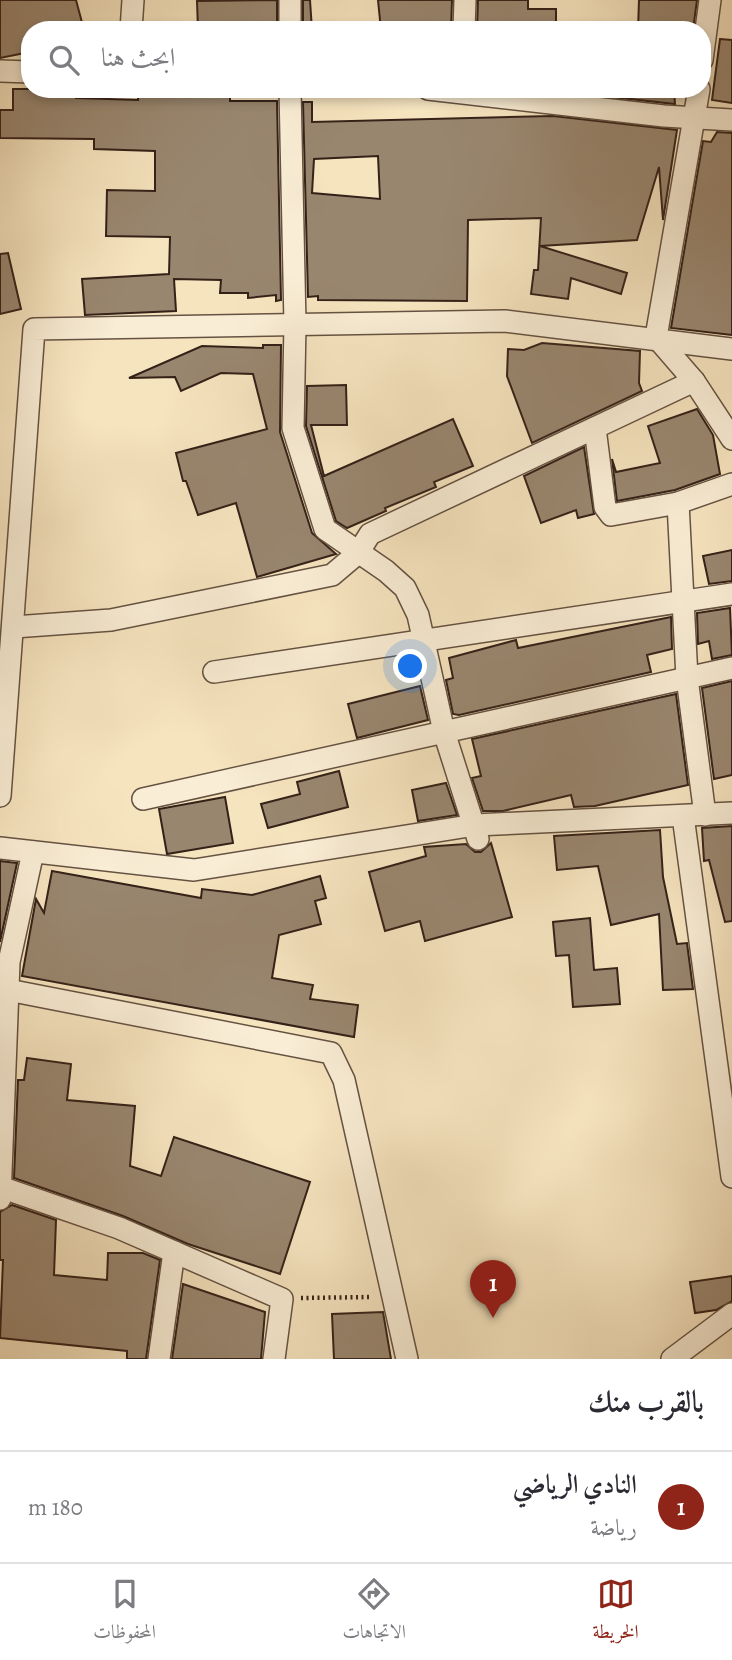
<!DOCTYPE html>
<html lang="ar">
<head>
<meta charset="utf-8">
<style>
	:root { --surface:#fff; --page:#f2f2f3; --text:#2b2b33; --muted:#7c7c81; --line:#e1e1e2; --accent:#8f2418 }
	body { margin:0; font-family:Alegreya,Amiri,serif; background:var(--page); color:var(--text); direction:rtl }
	.you { position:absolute; left:411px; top:667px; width:24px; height:24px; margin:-18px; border:5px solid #fff; border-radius:50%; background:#1a73e8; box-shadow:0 0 0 10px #1a73e833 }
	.badge { display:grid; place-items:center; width:46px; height:46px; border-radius:50%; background:var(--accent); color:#fff; font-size:23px; font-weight:700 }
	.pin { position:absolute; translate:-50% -58px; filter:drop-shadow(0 2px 4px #0008) }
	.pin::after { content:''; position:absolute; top:37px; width:24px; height:21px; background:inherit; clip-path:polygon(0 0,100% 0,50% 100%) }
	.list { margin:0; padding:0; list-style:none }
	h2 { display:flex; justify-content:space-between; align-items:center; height:91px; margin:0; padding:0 28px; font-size:30px }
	h2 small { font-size:23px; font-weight:400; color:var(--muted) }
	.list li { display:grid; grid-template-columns:46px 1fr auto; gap:21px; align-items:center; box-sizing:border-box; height:112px; padding:0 28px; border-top:2px solid var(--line) }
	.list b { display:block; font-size:26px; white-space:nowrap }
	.list p { margin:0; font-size:23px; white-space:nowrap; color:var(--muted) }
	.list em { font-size:23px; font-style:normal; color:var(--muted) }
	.icon { flex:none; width:38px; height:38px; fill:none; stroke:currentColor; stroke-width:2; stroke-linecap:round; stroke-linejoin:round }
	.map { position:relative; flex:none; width:732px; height:1359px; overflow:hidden; direction:ltr }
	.search { position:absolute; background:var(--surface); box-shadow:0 4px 10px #0003; left:21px; right:21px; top:21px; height:77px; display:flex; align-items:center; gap:18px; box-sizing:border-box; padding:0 24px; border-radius:28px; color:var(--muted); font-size:26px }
	.sheet { height:203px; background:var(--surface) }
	nav { display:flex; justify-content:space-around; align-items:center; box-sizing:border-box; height:98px; border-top:2px solid var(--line); background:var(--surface); font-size:19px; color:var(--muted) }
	nav a { display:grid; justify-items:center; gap:4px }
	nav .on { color:var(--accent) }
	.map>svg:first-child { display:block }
	.building { fill:#99866f; stroke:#352118; stroke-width:2; fill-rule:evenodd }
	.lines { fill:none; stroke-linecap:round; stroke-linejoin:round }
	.street-casing { stroke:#655242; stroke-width:24 }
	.path { stroke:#352118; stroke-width:4.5; stroke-dasharray:2 3.5; stroke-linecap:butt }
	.street { stroke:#f9edd5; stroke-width:21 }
</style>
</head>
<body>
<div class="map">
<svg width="732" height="1359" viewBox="0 0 732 1359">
	<rect width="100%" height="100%" fill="#f6e4bf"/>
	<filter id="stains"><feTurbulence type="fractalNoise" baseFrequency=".00286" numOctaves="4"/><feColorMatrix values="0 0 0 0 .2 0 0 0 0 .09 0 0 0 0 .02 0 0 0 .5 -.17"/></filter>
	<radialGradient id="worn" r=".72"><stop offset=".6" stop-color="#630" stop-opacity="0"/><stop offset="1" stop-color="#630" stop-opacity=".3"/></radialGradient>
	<g class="building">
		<polygon points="0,0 76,0 84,30 30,30 30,52 0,58"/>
		<polygon points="277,0 277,30 198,30 197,1"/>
		<polygon points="303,0 310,0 312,30 303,30"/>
		<polygon points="378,0 452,0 451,30 381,30"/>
		<polygon points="478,0 528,0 528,9 556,9 556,30 477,30"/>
		<polygon points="639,0 697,0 693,30 638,30"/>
		<polygon points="720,39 732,40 732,103 712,100"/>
		<polygon points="13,89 76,89 76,98 138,100 138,93 230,94 230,101 277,101 281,300 276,301 276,295 248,298 248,293 220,293 221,280 174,279 176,311 85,315 82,279 169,274 170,237 106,236 107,190 155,191 155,151 94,149 94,139 0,138 0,110 13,110"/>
		<polygon points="586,89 674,89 675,104 586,94"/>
		<path d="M 303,102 L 312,102 L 312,122 L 553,116 L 677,130 L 663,220 L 659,167 L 637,240 L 540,246 L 627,273 L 621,294 L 571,278 L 568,299 L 531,294 L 534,270 L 538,270 L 541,218 L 468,220 L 467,301 L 318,300 L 318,296 L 308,297 ZM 378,156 L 380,199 L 312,193 L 314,159 Z"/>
		<polygon points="717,132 732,133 732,335 671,328 703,141 711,142"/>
		<polygon points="8,253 21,309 0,314 0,254"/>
		<polygon points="542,343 640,351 639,383 642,391 532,443 507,376 508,349 524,350"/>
		<polygon points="263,345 281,345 280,432 312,533 336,554 257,577 236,503 198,515 186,481 183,481 176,453 267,429 253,374 221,373 181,391 175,377 129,378 202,346 263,348"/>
		<polygon points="346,385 347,425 311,425 324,476 453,419 473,466 434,482 436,487 385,508 386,511 347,528 336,521 306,426 307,386"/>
		<polygon points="697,409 713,435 720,474 675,490 617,501 612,459 616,472 660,463 648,426"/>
		<polygon points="584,447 594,514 578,518 576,510 541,523 524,476"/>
		<polygon points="732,550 732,581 709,584 703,556"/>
		<polygon points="730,608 732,655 712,659 709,641 698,644 697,613"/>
		<polygon points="671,617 672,649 647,655 651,672 459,715 453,714 446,680 453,678 449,658 516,640 518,648"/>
		<polygon points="732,681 732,775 714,779 702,688"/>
		<polygon points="420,686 428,720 357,738 348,704"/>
		<polygon points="676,694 688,785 595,806 574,807 571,795 503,811 483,811 472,778 481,776 472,739"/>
		<polygon points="339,771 348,807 268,828 261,804 300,794 297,782"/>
		<polygon points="446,783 457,815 418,821 412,790"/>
		<polygon points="225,797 233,843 167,854 159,809"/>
		<polygon points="732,826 732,921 725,922 709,860 704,861 702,828"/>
		<polygon points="660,830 663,877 677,944 687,943 693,989 663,990 659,914 611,925 598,866 557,870 554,836"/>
		<polygon points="491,843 512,917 425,941 420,921 385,931 369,872 426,856 424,847 466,844 475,852 481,852"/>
		<polygon points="0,861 17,863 0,942"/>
		<polygon points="52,871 201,898 202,889 252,895 320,876 326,898 315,901 321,924 279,935 272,978 313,985 310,999 358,1005 354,1037 22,976 36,899 44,913"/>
		<polygon points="590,918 594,970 617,968 620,1004 573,1007 569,955 556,956 553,922"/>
		<polygon points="27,1058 71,1064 67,1100 135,1106 130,1166 161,1176 174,1137 310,1182 280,1274 188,1244 123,1216 14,1178 18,1080 24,1080"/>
		<polygon points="12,1205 56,1220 54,1275 107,1280 108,1253 143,1253 160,1260 146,1359 127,1359 127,1351 0,1338 3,1260 0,1260 0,1212"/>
		<polygon points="732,1276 732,1301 716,1310 695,1313 690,1282"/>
		<polygon points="183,1284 265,1312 261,1359 172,1359"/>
		<polygon points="383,1312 391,1359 334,1359 332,1314"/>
	</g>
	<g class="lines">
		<g class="street-casing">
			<g id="street">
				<polyline points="131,30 133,0"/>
				<polyline points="290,30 290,0"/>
				<polyline points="464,30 465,0"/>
				<polyline points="702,60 710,0"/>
				<polyline points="0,71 30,72"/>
				<polyline points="290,89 295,324 293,428 325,529 386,571 405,588 418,615 444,732 478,839"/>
				<polyline points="428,89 664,116 732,120"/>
				<polyline points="656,337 699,89"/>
				<polyline points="656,337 694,381 732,439"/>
				<polyline points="595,428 605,507 611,515 678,503 732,484"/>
				<polyline points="678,503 687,678 705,815"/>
				<polyline points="14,627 111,620 332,575 358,553 370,534 694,381"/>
				<polyline points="214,672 732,594"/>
				<polyline points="0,796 34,329 505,321 732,349"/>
				<polyline points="143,799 732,668"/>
				<polyline points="683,816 732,1177"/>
				<polyline points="0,848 194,870 475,825 732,813"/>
				<polyline points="8,990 331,1053 344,1080 407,1359"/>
				<polyline points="0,1187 119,1228 282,1299 274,1359"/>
				<polyline points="0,1199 9,962 33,852"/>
				<polyline points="159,1359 174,1252"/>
				<polyline points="672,1359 732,1314"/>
			</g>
		</g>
		<polyline class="path" points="301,1298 372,1297"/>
		<use href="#street" class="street"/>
	</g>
	<rect width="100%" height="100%" filter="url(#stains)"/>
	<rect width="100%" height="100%" fill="url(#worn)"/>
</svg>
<div class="you"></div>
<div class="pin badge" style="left:493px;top:1318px">1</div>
<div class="search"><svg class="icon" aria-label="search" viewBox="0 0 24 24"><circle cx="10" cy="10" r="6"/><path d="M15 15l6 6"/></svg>ابحث هنا</div>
</div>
<section class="sheet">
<h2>بالقرب منك<small></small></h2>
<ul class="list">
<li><span class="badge">1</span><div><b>النادي الرياضي</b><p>رياضة</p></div><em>180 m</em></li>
</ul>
</section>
<nav>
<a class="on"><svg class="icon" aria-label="map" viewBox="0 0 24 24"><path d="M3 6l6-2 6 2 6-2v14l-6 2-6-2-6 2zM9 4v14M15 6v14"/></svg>الخريطة</a>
<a><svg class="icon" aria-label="directions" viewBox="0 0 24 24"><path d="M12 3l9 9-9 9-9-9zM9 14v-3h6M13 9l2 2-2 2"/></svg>الاتجاهات</a>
<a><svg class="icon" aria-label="saved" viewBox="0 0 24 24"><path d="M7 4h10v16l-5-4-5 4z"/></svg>المحفوظات</a>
</nav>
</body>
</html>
